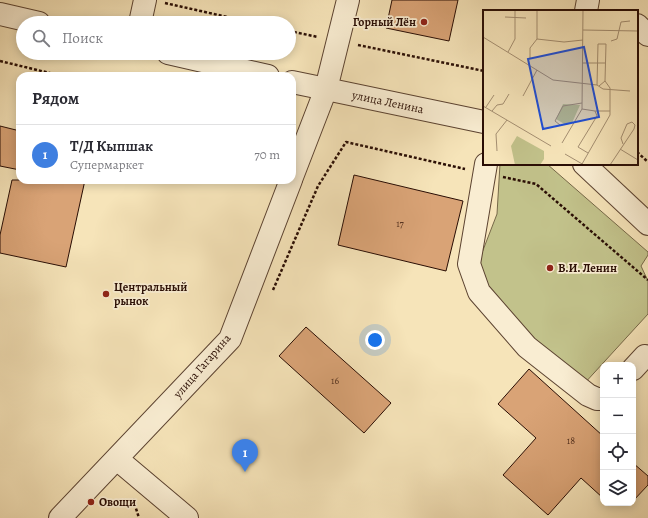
<!DOCTYPE html>
<html lang="ru">
<head>
<meta charset="utf-8">
<style>
	:root { --surface:#fff; --page:#f7f7f7; --text:#2b2b33; --muted:#7c7c81; --line:#e1e1e2; --accent:#2563eb }
	body { margin:0; font-family:Alegreya,serif; background:var(--page); color:var(--text) }
	.controls { position:absolute; right:12px; bottom:12px; display:grid; overflow:hidden; border-radius:8px; box-shadow:0 2px 10px #0003 }
	.controls button { width:36px; height:36px; display:grid; place-items:center; padding:0; border:0; border-bottom:1px solid var(--line); background:var(--surface); color:var(--text); font:20px sans-serif }
	.you { position:absolute; left:375px; top:340px; width:14px; height:14px; margin:-10px; border:3px solid #fff; border-radius:50%; background:#1a73e8; box-shadow:0 0 0 6px #1a73e833 }
	.badge { display:grid; place-items:center; width:26px; height:26px; border-radius:50%; background:var(--accent); color:#fff; font-size:13px; font-weight:700 }
	.pin { position:absolute; translate:-50% -33px; filter:drop-shadow(0 1px 2px #0008) }
	.pin::after { content:''; position:absolute; top:21px; width:14px; height:12px; background:inherit; clip-path:polygon(0 0,100% 0,50% 100%) }
	.list { margin:0; padding:0; list-style:none }
	h2 { display:flex; justify-content:space-between; align-items:center; height:52px; margin:0; padding:0 16px; font-size:17px }
	h2 small { font-size:13px; font-weight:400; color:var(--muted) }
	.list li { display:grid; grid-template-columns:26px 1fr auto; gap:12px; align-items:center; box-sizing:border-box; height:60px; padding:0 16px; border-top:1px solid var(--line) }
	.list b { display:block; font-size:15px; white-space:nowrap }
	.list p { margin:0; font-size:13px; white-space:nowrap; color:var(--muted) }
	.list em { font-size:13px; font-style:normal; color:var(--muted) }
	.icon { flex:none; width:22px; height:22px; fill:none; stroke:currentColor; stroke-width:2; stroke-linecap:round; stroke-linejoin:round }
	.map { position:relative; flex:none; width:648px; height:518px; overflow:hidden }
	.search { position:absolute; background:var(--surface); box-shadow:0 2px 10px #0003; left:16px; top:16px; width:280px; height:44px; display:flex; align-items:center; gap:10px; box-sizing:border-box; padding:0 14px; border-radius:22px; color:var(--muted); font-size:15px }
	.panel { position:absolute; background:var(--surface); box-shadow:0 2px 10px #0003; left:16px; top:72px; width:280px; height:112px; border-radius:12px }
	.map>svg:first-child { display:block }
	.green { fill:#c2c28b; stroke:#766848 }
	.building { fill:#d9a376; stroke:#290d04 }
	.lines { fill:none; stroke-linecap:round; stroke-linejoin:round }
	.minor-casing { stroke:#5c4331; stroke-width:24 }
	.path { stroke:#290d04; stroke-width:2.5; stroke-dasharray:3 2; stroke-linecap:butt }
	.minor { stroke:#f9edd2; stroke-width:22 }
	.poi-dot { fill:#8f2418; stroke:#f9edd2; stroke-width:1.5 }
	.labels { text-anchor:middle; stroke-width:3.5; stroke-linejoin:round; paint-order:stroke }
	.number-label { font-size:10px; fill:#553220 }
	.poi-label { font-size:12px; font-weight:bold; fill:#290d04; stroke:#f9edd2; text-anchor:start }
	.street-label { font-size:12px; fill:#290d04; stroke:#f9edd2 }
	.inset-road { fill:none; stroke:#a48e71; stroke-width:1 }
	.view { fill:#1d4ed8; fill-opacity:0.15; stroke:#1d4ed8; stroke-width:2 }
	.inset-edge { fill:none; stroke:#290d04; stroke-width:2 }
</style>
</head>
<body>
<div class="map">
<svg width="648" height="518" viewBox="0 0 648 518">
	<rect width="100%" height="100%" fill="#f6e4b9"/>
	<filter id="stains"><feTurbulence type="fractalNoise" baseFrequency=".005" numOctaves="4"/><feColorMatrix values="0 0 0 0 .2 0 0 0 0 .09 0 0 0 0 .02 0 0 0 .5 -.17"/></filter>
	<radialGradient id="worn" r=".72"><stop offset=".6" stop-color="#630" stop-opacity="0"/><stop offset="1" stop-color="#630" stop-opacity=".3"/></radialGradient>
	<polygon class="green" points="500,164 547,164 648,252 648,255 641,266 648,281 648,314 583,385 468,289 497,214"/>
	<g class="building">
		<polygon points="392,0 458,0 449,41 386,28"/>
		<polygon points="0,126 20,131 20,170 0,166"/>
		<polygon points="354,175 463,201 446,271 338,245"/>
		<polygon points="12,180 85,180 66,267 0,253 0,235"/>
		<polygon points="306,327 391,403 364,433 279,356"/>
		<polygon points="529,369 603,436 603,498 581,478 548,515 503,475 536,438 498,404"/>
		<polygon points="633,463 648,476 648,485 633,501"/>
	</g>
	<g class="lines">
		<g class="minor-casing">
			<g id="minor">
				<polyline points="586,11 588,0"/>
				<polyline points="0,14 39,23"/>
				<polyline points="140,23 145,0"/>
				<polyline points="637,25 648,35"/>
				<polyline points="168,53 268,76"/>
				<path id="s1" d="M 292,82 L 326,89 L 484,122"/>
				<polyline points="486,164 469,264 479,292 527,347 588,395 597,399 603,399"/>
				<polyline points="584,164 648,224"/>
				<polyline points="292,177 326,89 348,0"/>
				<polyline points="633,369 645,356"/>
				<polyline points="117,459 187,518"/>
				<polyline points="60,518 230,339 291,180"/>
			</g>
		</g>
		<g class="path">
			<polyline points="165,3 254,23"/>
			<polyline points="289,31 318,37"/>
			<polyline points="358,45 484,71"/>
			<polyline points="0,61 62,76"/>
			<polyline points="637,152 648,162"/>
			<polyline points="503,177 536,184 648,280"/>
			<polyline points="273,290 318,186 346,142 465,169"/>
			<polyline points="133,499 139,518"/>
		</g>
		<use href="#minor" class="minor"/>
	</g>
	<g class="poi-dot">
		<circle cx="424" cy="22" r="4"/>
		<circle cx="550" cy="268" r="4"/>
		<circle cx="106" cy="294" r="4"/>
		<circle cx="91" cy="502" r="4"/>
	</g>
	<g class="labels">
		<g class="number-label">
			<text x="400" y="227">17</text>
			<text x="335" y="384">16</text>
			<text x="571" y="444">18</text>
		</g>
		<g class="poi-label">
			<text x="416" y="26" text-anchor="end">Горный Лён</text>
			<text x="558" y="272">В.И. Ленин</text>
			<text x="114" y="291">Центральный<tspan x="114" dy="14">рынок</tspan></text>
			<text x="99" y="506">Овощи</text>
		</g>
		<g class="street-label">
			<text dy="4" stroke="none"><textPath href="#s1" startOffset="98">улица Ленина</textPath></text>
			<text transform="translate(202 366) rotate(-49)" y="4">улица Гагарина</text>
		</g>
	</g>
	<g transform="translate(483 10)">
		<rect width="155" height="155" fill="#f6e4b9"/>
		<path d="M 80,94 L 97,95 L 89,113 L 83,115 L 73,109 ZM 34,126 L 61,141 L 61,149 L 57,155 L 32,155 L 28,136 Z" fill="#c2c28b"/>
		<path class="inset-road" d="M 22,7 L 43,8M 100,20 L 155,21M 0,27 L 70,70 L 114,75 L 120,79 L 147,81M 54,29 L 81,32 L 100,30M 128,31 L 134,29 L 138,12 L 147,11M 25,42 L 32,29 L 32,0M 47,48 L 47,38 L 54,29 L 54,0M 99,53 L 122,53M 114,75 L 115,34 L 123,34 L 122,71 L 116,76M 40,86 L 54,60M 0,96 L 68,136M 3,97 L 11,85M 99,99 L 112,101 L 114,106 L 95,137 L 105,143M 9,101 L 14,95 L 20,94 L 26,84M 112,101 L 127,101M 77,115 L 72,111 L 80,96 L 99,93M 79,133 L 99,99 L 100,0M 137,139 L 155,150M 14,141 L 13,124 L 24,110M 82,144 L 101,155M 99,154 L 127,105 L 127,78 L 122,71M 127,155 L 151,119 L 152,115 L 149,112 L 144,114 L 138,128 L 140,134"/>
		<path class="view" d="M 101,37 L 116,107 L 60,119 L 45,49 Z"/>
		<rect width="155" height="155" class="inset-edge"/>
	</g>
	<rect width="100%" height="100%" filter="url(#stains)"/>
	<rect width="100%" height="100%" fill="url(#worn)"/>
</svg>
<div class="controls">
<button>+</button>
<button>−</button>
<button><svg class="icon" aria-label="locate" viewBox="0 0 24 24"><circle cx="12" cy="12" r="6"/><path d="M12 2v4M12 18v4M2 12h4M18 12h4"/></svg></button>
<button><svg class="icon" aria-label="layers" viewBox="0 0 24 24"><path d="M12 4l9 5-9 5-9-5zM3 14l9 5 9-5"/></svg></button>
</div>
<div class="you"></div>
<div class="pin badge" style="left:245px;top:472px;background:#3f7fe0">1</div>
<div class="search"><svg class="icon" aria-label="search" viewBox="0 0 24 24"><circle cx="10" cy="10" r="6"/><path d="M15 15l6 6"/></svg>Поиск</div>
<section class="panel">
<h2>Рядом<small></small></h2>
<ul class="list">
<li><span class="badge" style="background:#3f7fe0">1</span><div><b>Т/Д Кыпшак</b><p>Супермаркет</p></div><em>70 m</em></li>
</ul>
</section>
</div>
</body>
</html>
